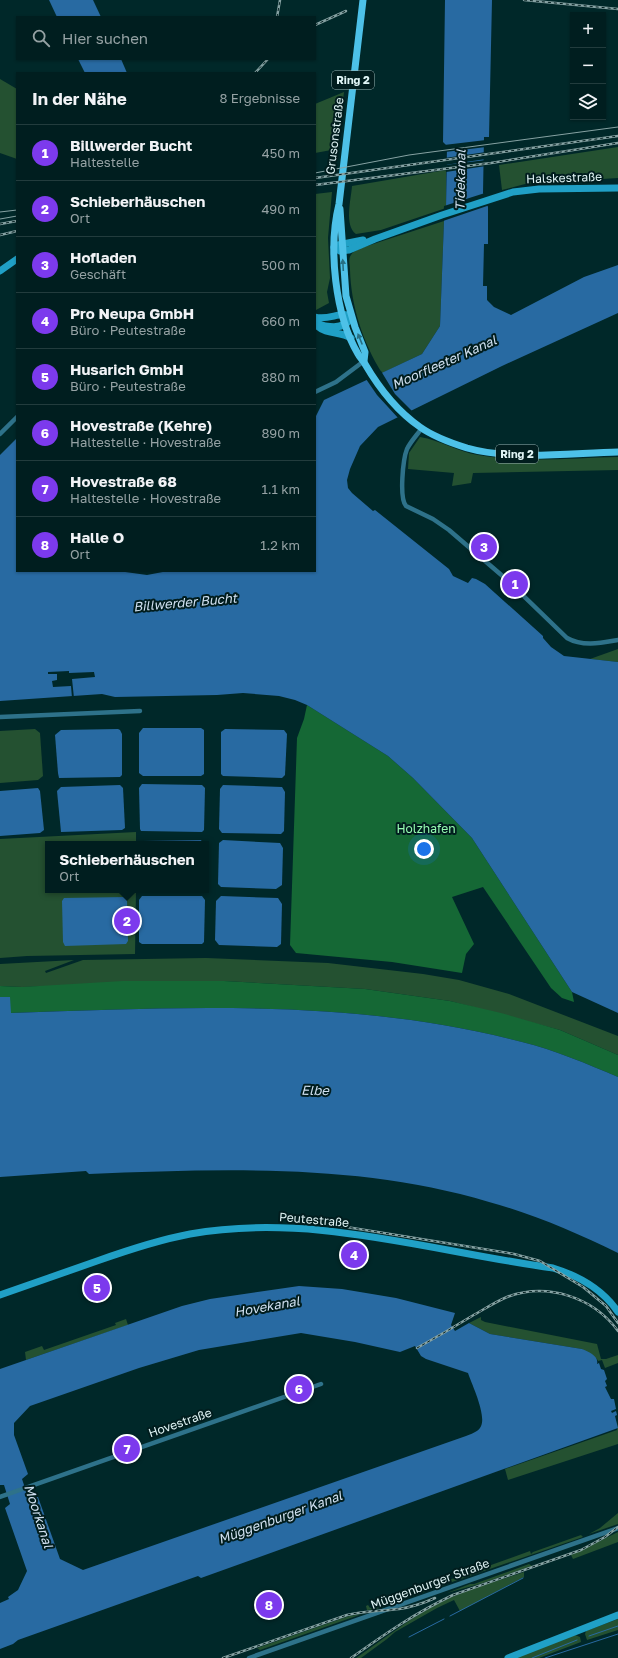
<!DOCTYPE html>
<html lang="de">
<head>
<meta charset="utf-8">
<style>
	:root { --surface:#001e1f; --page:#0a2728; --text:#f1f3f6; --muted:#95a2a4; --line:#223c3d; --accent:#7c3aed }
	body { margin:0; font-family:"Golos Text",sans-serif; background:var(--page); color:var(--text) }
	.controls { position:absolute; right:12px; top:12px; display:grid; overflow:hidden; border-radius:0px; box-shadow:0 1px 3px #0004 }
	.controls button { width:36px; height:36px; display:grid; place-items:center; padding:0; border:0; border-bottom:1px solid var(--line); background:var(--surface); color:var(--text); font:20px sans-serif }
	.you { position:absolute; left:424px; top:849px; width:14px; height:14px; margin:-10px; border:3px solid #fff; border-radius:50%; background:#1a73e8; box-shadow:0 0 0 6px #1a73e833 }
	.badge { display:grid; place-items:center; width:26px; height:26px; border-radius:50%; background:var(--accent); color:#fff; font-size:13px; font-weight:700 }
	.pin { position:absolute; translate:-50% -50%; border:2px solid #fff; box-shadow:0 1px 4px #0006 }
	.popup { position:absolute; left:45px; top:841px; width:164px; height:52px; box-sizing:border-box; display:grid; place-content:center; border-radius:0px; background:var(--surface); filter:drop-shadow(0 1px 3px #0005); font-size:13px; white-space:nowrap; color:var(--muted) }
	.popup b { font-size:15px; color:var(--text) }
	.popup::after { content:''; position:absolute; left:50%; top:100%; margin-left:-8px; border:8px solid transparent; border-top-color:var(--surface) }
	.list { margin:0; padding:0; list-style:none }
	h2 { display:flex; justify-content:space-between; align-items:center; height:52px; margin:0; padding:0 16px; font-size:17px }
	h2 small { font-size:13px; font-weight:400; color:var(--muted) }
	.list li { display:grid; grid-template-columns:26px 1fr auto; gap:12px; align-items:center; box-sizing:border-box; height:56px; padding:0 16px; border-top:1px solid var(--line) }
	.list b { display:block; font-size:15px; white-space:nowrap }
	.list p { margin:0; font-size:13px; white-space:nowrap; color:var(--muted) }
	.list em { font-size:13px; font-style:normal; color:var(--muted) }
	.icon { flex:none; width:22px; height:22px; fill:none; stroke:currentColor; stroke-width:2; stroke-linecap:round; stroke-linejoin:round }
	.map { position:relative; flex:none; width:618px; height:1658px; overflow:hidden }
	.search { position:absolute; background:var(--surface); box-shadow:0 1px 3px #0004; left:16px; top:16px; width:300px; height:44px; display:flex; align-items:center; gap:10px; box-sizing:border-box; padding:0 14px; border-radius:0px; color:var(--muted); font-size:15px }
	.panel { position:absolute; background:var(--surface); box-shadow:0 1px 3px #0004; left:16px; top:72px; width:300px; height:500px; border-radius:0px }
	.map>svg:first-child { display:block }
	.green { fill:#245131 }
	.forest { fill:#156835 }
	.water { fill:#286aa2; fill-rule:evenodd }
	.pier { fill:#002829 }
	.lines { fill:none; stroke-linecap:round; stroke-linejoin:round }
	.stream { stroke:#286aa2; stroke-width:1 }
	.street { stroke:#2e728a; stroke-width:4.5 }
	.secondary { stroke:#20a0c6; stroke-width:7 }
	.primary { stroke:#4dc1e8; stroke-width:7 }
	.tram { stroke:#86a2a3; stroke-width:1 }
	.rail-casing { stroke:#86a2a3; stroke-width:2.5 }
	.rail { stroke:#011d1e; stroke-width:1; stroke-dasharray:3; stroke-linecap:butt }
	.oneway { fill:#276f83 }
	.labels { text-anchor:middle; stroke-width:4; stroke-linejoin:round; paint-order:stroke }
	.shield { fill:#011d1e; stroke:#9cb3b4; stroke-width:1 }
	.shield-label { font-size:11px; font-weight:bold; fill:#dff3f4 }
	.street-label { font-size:12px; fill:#dff3f4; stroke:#011d1e }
	.park-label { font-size:12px; fill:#96fcb1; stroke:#011d1e }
	.water-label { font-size:13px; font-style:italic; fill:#d0e0f0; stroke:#011d1e }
</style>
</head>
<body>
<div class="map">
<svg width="618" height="1658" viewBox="0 0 618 1658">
	<rect width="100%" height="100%" fill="#002829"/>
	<g class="green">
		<polygon points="0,79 17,89 17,159 0,153"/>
		<polygon points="344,92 337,149 315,153 315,104"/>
		<polygon points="618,147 618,178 525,184 502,190 499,165"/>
		<path d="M 446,170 L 446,208 L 381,230 L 356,234 C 344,225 351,200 352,186 Z"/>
		<polygon points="332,192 328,238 330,278 327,292 329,303 316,310 315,194"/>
		<path d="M 444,221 L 440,326 L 422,354 L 382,373 C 363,343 351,306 350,270 C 350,265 348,259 351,255 C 353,251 358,250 361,248 Z"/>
		<path d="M 420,437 C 440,440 458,452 478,455 C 524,463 572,458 618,457 L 618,470 L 473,473 L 471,483 L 452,486 L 454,473 L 408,469 L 409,453 Z"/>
		<polygon points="618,649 618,662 590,659"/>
		<polygon points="35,729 40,733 43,776 38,780 0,783 0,731"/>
		<polygon points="136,832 136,844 48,844 48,890 136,890 135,954 27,956 0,958 0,839"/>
		<polygon points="206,958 328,963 423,974 459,980 509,994 618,1036 618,1055 560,1030 450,1001 365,989 224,981 22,987 0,986 0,964 74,960 45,971 46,973 83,960"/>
		<polygon points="481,1317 481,1320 485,1322 597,1344 601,1359 606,1359 618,1355 618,1363 605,1368 602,1360 598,1361 597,1359 582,1349 490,1334 469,1323"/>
		<polygon points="126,1319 128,1325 26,1360 25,1352 42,1346 44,1350 116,1325 115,1323"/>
		<polygon points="618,1423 618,1444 508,1480 505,1469 617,1430"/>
		<polygon points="618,1513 618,1524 589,1534 600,1528"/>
		<polygon points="618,1532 618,1542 573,1559 571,1555"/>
		<polygon points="581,1535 583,1537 452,1582 449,1580 530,1551 531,1554 533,1552"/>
		<polygon points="529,1564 532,1566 483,1583 447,1593 470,1584 474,1584"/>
		<path d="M 524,1572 L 524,1577 L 460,1611 L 454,1600 L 437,1608 L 395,1632 L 387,1639 L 361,1658 L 356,1658 C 382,1640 408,1620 435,1605 C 463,1590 495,1582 524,1572 Z"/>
		<polygon points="443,1582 444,1585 407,1598 401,1593 409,1590 411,1594"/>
		<polygon points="393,1596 394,1603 376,1609 367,1610 366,1606 368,1605 370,1608 385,1602 385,1600"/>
		<polygon points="362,1614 260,1650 257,1648 349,1616"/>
		<polygon points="618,1619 618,1630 587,1640 585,1634 586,1631"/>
		<polygon points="575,1635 580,1637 581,1642 539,1658 515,1658"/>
	</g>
	<g class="forest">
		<polygon points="307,705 388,756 413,778 472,838 572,992 574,1002 562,998 551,988 483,887 452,897 474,944 466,954 462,973 392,962 296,953 290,945 297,738 304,719"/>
		<path d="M 123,981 L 224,981 L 365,989 L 450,1001 L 501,1013 L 560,1030 L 618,1055 L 618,1077 C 587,1064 555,1050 522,1042 C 355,998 181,1007 10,1013 L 10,997 L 0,997 L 0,986 L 22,987 Z"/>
	</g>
	<g class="water">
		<polygon points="49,0 93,0 101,17 57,17"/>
		<polygon points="445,0 492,0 489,137 484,137 483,193 488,207 488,244 484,244 483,286 487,286 487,300 494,307 511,315 584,277 618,265 618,313 502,366 378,427 360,446 350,469 347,480 348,488 352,493 373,511 375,510 449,569 453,576 468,583 472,578 476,579 485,584 543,636 543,638 551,647 564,656 618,662 618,1013 572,992 472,838 413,778 388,756 307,705 295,700 279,696 243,693 217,695 115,697 102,694 0,701 0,455 17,438 17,571 118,571 147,575 168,571 315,571 315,418 324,400 422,354 440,326 444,221 446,208 447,146 443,142"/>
		<polygon points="78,59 121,59 127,73 85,73"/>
		<polygon points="143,728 201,728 204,730 204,774 201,776 143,776 139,773 139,733"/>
		<polygon points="118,729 120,730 122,734 122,775 120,777 59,778 58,773 55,735 61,730"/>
		<polygon points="225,729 284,730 287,734 285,775 282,778 223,776 221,774 221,732"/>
		<polygon points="142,784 202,785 205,788 204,830 202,832 141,831 140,829 139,788"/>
		<polygon points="120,785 123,788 125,828 122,830 61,832 57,791 61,787"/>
		<polygon points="223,785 282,787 285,792 284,831 281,834 222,833 219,829 220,789"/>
		<polygon points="38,788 40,791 44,830 40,833 0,836 0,791"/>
		<polygon points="201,840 203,844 140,844 143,841"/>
		<polygon points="223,840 280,843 283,848 282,885 276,889 221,887 218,884 219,843"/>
		<polygon points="142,896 202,896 205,900 204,942 202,944 142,944 139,942 139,900"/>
		<polygon points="221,896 278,898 282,904 281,944 277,947 219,945 215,940 216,901"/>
		<polygon points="125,897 127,900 128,941 126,944 65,946 63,942 62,901 64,898"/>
		<path d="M 0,997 L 10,997 L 11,1013 C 181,1007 355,998 522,1042 C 555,1050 587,1064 618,1077 L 618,1253 C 577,1233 533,1214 489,1202 C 360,1163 222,1169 89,1174 L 86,1171 L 0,1177 Z"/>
		<path d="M 299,1286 L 342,1289 L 396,1298 L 455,1313 L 451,1325 L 455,1331 L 469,1323 L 490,1334 L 582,1349 C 589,1352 599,1356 597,1364 L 599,1363 L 601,1369 L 604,1370 L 607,1379 L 605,1381 L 607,1386 L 605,1387 L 611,1399 L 614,1399 L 616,1409 L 611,1411 L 612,1413 L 616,1411 L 617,1415 L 615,1416 L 618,1428 L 201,1578 L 198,1576 L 181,1582 L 18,1640 L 13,1644 L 0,1649 L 0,1603 L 9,1599 L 8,1597 L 18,1590 L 27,1571 L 5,1508 L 10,1504 L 4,1485 L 0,1485 L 0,1369 L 182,1306 L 210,1299 ZM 301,1333 L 355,1342 L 400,1352 L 415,1346 L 421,1356 L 426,1359 L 468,1373 C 472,1385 488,1418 480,1428 C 477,1432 471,1434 466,1436 L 83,1570 L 60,1559 L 38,1497 L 28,1497 L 22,1479 L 28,1474 L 14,1435 L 14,1423 L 30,1406 L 139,1368 L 199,1350 Z"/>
	</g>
	<g class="pier">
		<polygon points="486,140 486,147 445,152 445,147 444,145"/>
		<polygon points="486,152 486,159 445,165 445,158"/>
		<polygon points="486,160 486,166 446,172 445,165"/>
		<polygon points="485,193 486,196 485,197 487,198 490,205 443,221 444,206"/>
		<polygon points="381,371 395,394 413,412 399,419 377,395 366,379"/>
		<polygon points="69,671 69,673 94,672 95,677 72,679 74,698 72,698 71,686 53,687 52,681 57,680 57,674 48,674 48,672"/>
	</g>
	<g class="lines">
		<g class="stream">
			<polyline points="450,1616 523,1578"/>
			<polyline points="589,1636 618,1626"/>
			<polyline points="409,1637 444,1619"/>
			<polyline points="532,1658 577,1640"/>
			<polyline points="545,1658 618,1634"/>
		</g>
		<g class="street">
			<polyline points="315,392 336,382 364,361"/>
			<path d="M 422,428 C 417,435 411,441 407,449 C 403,459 399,498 406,506 L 433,519 L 449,530 L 506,579 L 567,638 C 583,647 601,643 618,640"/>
			<polyline points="0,434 17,417"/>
			<polyline points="0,717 140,711"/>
			<polyline points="0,1497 321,1384"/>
			<polyline points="249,1658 618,1528"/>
		</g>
		<g class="secondary">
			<polyline points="338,245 363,240"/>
			<polyline points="334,247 340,251 349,250 375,239 442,215 513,192 539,189 618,188"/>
			<polyline points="0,271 17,259"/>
			<path d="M 315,317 C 329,321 342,310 351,317 C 345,331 327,327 315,323"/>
			<path d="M 317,326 C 327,335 340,331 351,338"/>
			<path d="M 0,1295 C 32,1284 65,1272 97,1261 C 128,1250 158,1240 190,1234 C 312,1212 434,1252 553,1268 C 579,1276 603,1290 618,1312"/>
			<polyline points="508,1658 618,1615"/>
		</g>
		<g class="primary">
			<path d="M 363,0 L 339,204 C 328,248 335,315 358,354 C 360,358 363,360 365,364 C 379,388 397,411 420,427 C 434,437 451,443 467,448 C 513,461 571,453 618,452"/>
			<polyline points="340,209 346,296 355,327 365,352 364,361"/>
		</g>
		<g class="tram">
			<polyline points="315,173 409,155 618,127"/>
			<polyline points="0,212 17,210"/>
			<polyline points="0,219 17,216"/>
		</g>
		<g class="rail-casing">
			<g id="rail">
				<polyline points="524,0 618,9"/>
				<polyline points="277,17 280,0"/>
				<polyline points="315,25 346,11"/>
				<polyline points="255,73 268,59"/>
				<polyline points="315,178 618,136"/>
				<polyline points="315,185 491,163 618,143"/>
				<polyline points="0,224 17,221"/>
				<polyline points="0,235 17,231"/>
				<polyline points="309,1221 514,1254 540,1261 583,1287 606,1306 618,1323"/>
				<path d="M 417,1348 C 435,1338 454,1327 472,1316 C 483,1310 495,1302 507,1297 C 547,1282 593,1297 618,1331"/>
				<path d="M 223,1658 L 347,1615 C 364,1611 382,1611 399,1609 C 412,1607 424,1603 435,1598"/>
				<path d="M 351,1658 C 385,1634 415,1613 453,1595 L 581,1550 L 605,1537 L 618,1527"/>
			</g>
		</g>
		<use href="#rail" class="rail"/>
	</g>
	<defs><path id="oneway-solid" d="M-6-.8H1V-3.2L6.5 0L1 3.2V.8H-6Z"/></defs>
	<g class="oneway">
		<use href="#oneway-solid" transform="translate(343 265) rotate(-93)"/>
		<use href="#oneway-solid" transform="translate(360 339) rotate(-112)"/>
	</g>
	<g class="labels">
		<g class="shield">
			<rect x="332" y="71" width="42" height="18" rx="3"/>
			<rect x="496" y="445" width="42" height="18" rx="3"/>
		</g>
		<g class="shield-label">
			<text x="353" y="84">Ring 2</text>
			<text x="517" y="458">Ring 2</text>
		</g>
		<g class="street-label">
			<text transform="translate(335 136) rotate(-83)" y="4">Grusonstraße</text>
			<text transform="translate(564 178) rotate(-2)" y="4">Halskestraße</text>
			<text transform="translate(314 1220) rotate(5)" y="4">Peutestraße</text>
			<text transform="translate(180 1423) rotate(-19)" y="4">Hovestraße</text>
			<text transform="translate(430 1584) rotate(-20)" y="4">Müggenburger Straße</text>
		</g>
		<g class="park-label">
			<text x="426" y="833">Holzhafen</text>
		</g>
		<g class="water-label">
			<text transform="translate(460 180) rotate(-89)" y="5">Tidekanal</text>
			<text transform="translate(444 362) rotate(-24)" y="5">Moorfleeter Kanal</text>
			<text transform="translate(185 602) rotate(-5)" y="5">Billwerder Bucht</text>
			<text transform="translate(315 1090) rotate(1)" y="5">Elbe</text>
			<text transform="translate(267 1306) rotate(-10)" y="5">Hovekanal</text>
			<text transform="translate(39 1516) rotate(72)" y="5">Moorkanal</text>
			<text transform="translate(280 1517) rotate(-20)" y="5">Müggenburger Kanal</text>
		</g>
	</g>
</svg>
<div class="controls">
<button>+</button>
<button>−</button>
<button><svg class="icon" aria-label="layers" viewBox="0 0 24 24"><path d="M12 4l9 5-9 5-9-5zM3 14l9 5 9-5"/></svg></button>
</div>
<div class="you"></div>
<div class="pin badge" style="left:515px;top:584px">1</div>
<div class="pin badge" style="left:127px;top:921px">2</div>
<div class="popup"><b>Schieberhäuschen</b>Ort</div>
<div class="pin badge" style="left:484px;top:547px">3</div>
<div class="pin badge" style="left:354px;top:1255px">4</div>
<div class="pin badge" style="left:97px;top:1288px">5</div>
<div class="pin badge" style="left:299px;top:1389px">6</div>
<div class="pin badge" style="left:127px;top:1449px">7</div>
<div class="pin badge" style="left:269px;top:1605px">8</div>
<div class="search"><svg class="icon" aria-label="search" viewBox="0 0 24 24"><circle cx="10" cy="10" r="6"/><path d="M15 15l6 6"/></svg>Hier suchen</div>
<section class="panel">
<h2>In der Nähe<small>8 Ergebnisse</small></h2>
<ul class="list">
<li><span class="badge">1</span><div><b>Billwerder Bucht</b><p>Haltestelle</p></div><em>450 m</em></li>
<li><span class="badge">2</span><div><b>Schieberhäuschen</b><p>Ort</p></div><em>490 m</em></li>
<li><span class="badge">3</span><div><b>Hofladen</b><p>Geschäft</p></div><em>500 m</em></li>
<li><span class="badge">4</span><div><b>Pro Neupa GmbH</b><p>Büro · Peutestraße</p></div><em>660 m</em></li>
<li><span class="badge">5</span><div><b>Husarich GmbH</b><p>Büro · Peutestraße</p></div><em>880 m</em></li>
<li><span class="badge">6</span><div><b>Hovestraße (Kehre)</b><p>Haltestelle · Hovestraße</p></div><em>890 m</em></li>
<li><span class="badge">7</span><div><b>Hovestraße 68</b><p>Haltestelle · Hovestraße</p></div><em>1.1 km</em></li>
<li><span class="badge">8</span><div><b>Halle O</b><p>Ort</p></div><em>1.2 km</em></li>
</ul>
</section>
</div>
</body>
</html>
